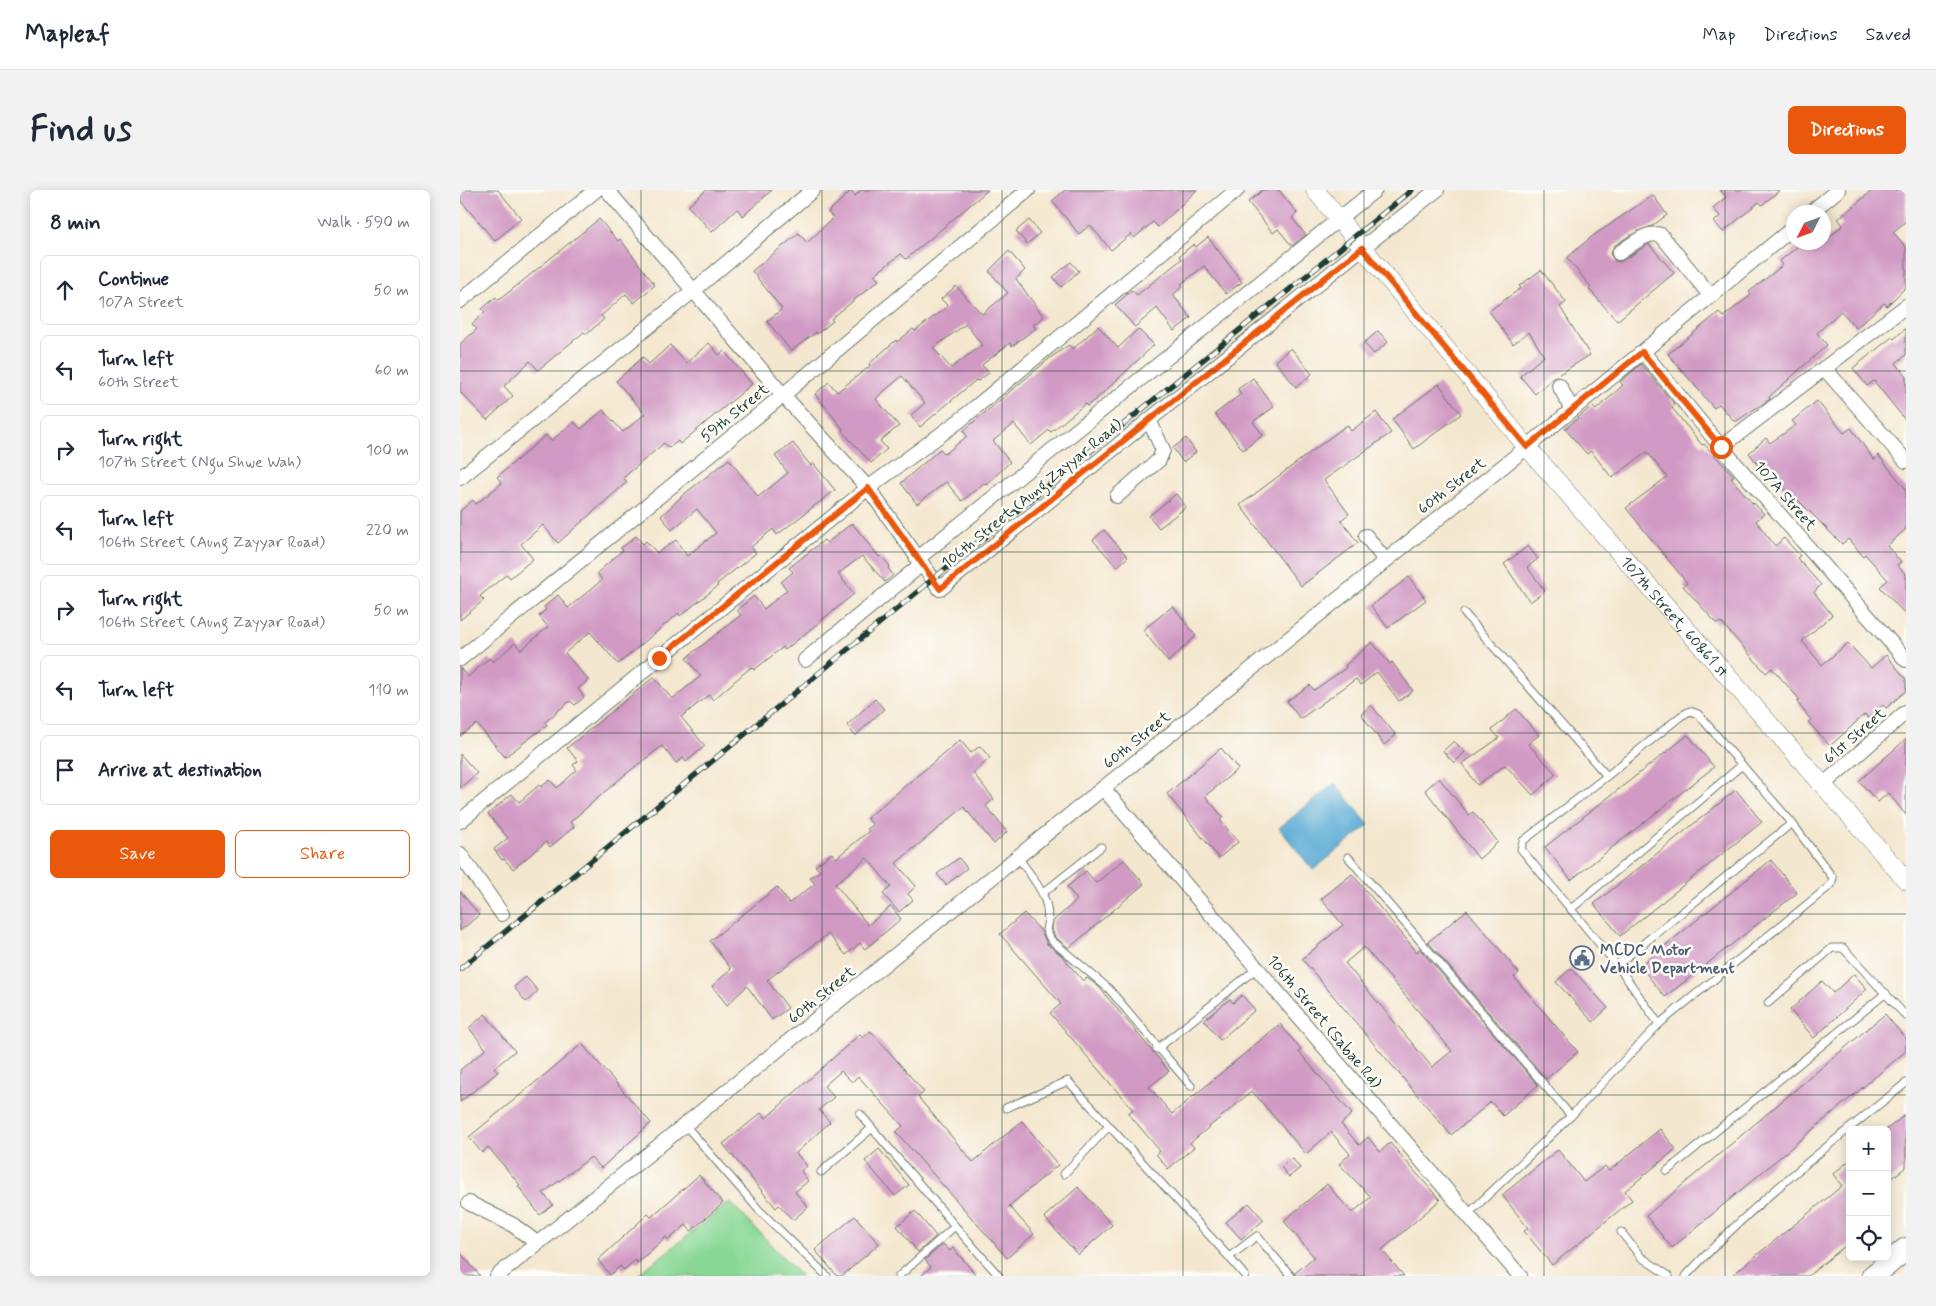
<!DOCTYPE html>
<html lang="en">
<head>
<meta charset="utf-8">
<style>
	:root { --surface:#fff; --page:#f2f2f3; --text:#1f2937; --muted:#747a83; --line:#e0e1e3; --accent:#ea580c }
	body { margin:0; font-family:Mynerve,sans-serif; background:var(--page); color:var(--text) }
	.controls { position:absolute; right:15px; bottom:15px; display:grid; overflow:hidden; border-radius:8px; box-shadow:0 2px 12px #0003 }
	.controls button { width:45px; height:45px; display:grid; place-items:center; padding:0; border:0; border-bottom:1px solid var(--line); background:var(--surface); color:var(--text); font:25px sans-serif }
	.compass { position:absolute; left:1326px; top:15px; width:45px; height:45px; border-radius:50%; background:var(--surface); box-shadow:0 2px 12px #0003; rotate:228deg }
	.stop { position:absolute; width:15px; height:15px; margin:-11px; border:4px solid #ea580c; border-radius:50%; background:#fff }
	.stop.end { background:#ea580c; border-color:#fff; box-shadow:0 1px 5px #0008 }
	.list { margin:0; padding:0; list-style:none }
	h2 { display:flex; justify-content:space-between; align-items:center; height:65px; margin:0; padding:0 20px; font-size:21px }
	h2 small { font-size:16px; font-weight:400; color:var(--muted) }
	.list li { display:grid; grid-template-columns:32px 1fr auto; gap:15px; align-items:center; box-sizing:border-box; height:70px; margin:0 10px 10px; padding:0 10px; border:1px solid var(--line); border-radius:8px }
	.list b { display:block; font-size:19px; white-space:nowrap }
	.list p { margin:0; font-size:16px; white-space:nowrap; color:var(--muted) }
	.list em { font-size:16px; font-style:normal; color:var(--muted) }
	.actions { display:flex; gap:10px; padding:15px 20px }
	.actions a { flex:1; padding:11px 0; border:1px solid var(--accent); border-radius:8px; text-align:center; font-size:18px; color:var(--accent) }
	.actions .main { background:var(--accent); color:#fff }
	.icon { flex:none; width:28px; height:28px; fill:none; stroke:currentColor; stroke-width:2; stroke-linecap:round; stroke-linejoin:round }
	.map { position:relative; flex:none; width:1446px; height:1086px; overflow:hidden; border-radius:8px }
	header { display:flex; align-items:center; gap:30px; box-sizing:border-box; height:70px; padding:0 25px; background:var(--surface); border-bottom:1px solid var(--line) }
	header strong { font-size:24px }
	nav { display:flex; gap:28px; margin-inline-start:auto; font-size:18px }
	.intro { display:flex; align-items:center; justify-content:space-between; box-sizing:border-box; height:120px; padding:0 30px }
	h1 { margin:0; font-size:35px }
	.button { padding:12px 22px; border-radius:8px; background:var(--accent); color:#fff; font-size:18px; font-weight:700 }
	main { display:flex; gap:30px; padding:0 30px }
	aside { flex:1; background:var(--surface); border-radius:8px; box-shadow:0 2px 12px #0003 }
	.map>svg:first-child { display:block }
	.green { fill:#8ad896; stroke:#548a65 }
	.water { fill:#5aacd5; stroke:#3c7484 }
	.building { fill:#d19ac4; fill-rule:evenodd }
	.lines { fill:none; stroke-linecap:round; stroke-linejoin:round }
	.service-casing { stroke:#6a786a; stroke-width:9 }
	.minor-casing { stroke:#6a786a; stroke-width:16 }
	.tertiary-casing { stroke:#6a786a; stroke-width:19 }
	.primary-casing { stroke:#6a786a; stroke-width:24 }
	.service { stroke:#fff; stroke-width:7 }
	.minor { stroke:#fff; stroke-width:14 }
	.tertiary { stroke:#fff; stroke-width:18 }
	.primary { stroke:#fff; stroke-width:22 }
	.rail-casing { stroke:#1f3d34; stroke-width:5.5 }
	.rail { stroke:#fdfcf7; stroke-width:4; stroke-dasharray:11; stroke-linecap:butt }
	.route { stroke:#ea580c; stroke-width:6 }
	.grid { fill:none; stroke:#1f3d34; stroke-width:1; stroke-opacity:0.55 }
	.labels { text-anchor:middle; stroke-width:5; stroke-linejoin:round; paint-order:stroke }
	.street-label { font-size:16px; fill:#1f3d34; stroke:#fdfcf7 }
	.service-label { font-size:16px; font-weight:bold; fill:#4e5e75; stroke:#fdfcf7; text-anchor:start }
</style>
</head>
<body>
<header>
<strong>Mapleaf</strong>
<nav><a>Map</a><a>Directions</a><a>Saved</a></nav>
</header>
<div class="intro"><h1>Find us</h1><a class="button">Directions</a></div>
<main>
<aside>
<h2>8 min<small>Walk · 590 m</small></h2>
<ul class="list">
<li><svg class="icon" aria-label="ahead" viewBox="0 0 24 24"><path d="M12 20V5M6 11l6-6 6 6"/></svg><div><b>Continue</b><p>107A Street</p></div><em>50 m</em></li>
<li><svg class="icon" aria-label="left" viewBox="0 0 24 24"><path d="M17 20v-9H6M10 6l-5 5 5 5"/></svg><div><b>Turn left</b><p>60th Street</p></div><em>60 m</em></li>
<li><svg class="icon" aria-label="right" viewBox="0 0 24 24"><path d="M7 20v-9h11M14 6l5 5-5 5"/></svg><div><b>Turn right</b><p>107th Street (Ngu Shwe Wah)</p></div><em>100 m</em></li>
<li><svg class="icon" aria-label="left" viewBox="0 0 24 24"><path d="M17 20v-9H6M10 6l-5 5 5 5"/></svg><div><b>Turn left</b><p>106th Street (Aung Zayyar Road)</p></div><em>220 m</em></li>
<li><svg class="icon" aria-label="right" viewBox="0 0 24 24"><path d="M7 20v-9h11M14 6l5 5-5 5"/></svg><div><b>Turn right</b><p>106th Street (Aung Zayyar Road)</p></div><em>50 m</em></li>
<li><svg class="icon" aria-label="left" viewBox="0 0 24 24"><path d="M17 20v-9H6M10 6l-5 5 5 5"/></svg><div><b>Turn left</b></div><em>110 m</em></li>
<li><svg class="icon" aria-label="arrive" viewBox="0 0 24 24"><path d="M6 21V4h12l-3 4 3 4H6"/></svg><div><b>Arrive at destination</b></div></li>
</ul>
<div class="actions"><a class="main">Save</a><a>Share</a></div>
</aside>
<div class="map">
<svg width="1446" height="1086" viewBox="0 0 1446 1086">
	<rect width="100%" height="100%" fill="#fdfcf7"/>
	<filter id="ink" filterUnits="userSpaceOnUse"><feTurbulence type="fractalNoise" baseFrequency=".02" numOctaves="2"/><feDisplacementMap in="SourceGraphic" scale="10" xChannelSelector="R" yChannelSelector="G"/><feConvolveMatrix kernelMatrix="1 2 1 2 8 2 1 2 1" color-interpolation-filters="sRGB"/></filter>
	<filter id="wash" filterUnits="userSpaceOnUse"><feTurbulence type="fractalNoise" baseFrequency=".0096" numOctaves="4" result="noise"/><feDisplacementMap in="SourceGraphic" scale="20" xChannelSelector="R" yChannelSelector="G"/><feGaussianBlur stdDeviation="1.12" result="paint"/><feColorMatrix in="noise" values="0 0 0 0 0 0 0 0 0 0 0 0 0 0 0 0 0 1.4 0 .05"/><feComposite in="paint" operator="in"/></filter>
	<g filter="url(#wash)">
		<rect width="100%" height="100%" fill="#f4e7cf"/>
		<polygon class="green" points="270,1012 341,1086 176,1086"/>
		<polygon class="water" points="875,593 909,635 853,680 819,638"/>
		<g id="blocks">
			<g class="building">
				<polygon points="0,0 38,0 61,28 35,51 0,10"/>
				<polygon points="246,0 312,0 283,26 277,19 252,42 228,16"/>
				<polygon points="401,0 528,0 446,69 441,64 414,85 419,90 371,129 373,131 357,144 356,142 331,161 307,131 322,119 292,81 339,43 347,53 373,28 368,22 391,1 395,6"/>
				<polygon points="605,0 737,0 698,37 693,32 674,48 671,44 651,60 630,35 619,44 592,11"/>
				<polygon points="803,0 819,0 837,23 832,28 846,45 832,56 818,39 813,43 788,12"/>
				<polygon points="1260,0 1320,0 1302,15 1299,12 1263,42 1254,32 1260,26 1253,18 1266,7"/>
				<polygon points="1413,0 1446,0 1446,31 1433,42 1446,57 1446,97 1427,116 1424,113 1396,138 1381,121 1357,143 1367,155 1309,207 1310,209 1275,232 1259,214 1254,218 1208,164 1259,122 1263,127 1291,105 1289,102 1323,75 1320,71 1343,52 1364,52 1383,35 1378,29"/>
				<polygon points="1193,5 1207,25 1192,36 1169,46 1154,56 1150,64 1155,71 1160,72 1189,54 1214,83 1157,131 1129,99 1131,97 1107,68 1130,48"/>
				<polygon points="139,29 158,51 160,49 195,95 174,113 166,104 141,126 144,129 127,144 124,142 78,180 70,171 44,196 53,206 27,230 0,202 0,154 17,139 12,134 25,122 22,119 36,107 39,110"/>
				<polygon points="569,30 580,43 567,54 556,41"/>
				<polygon points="748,47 782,92 766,104 744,76 721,94 723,96 713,105 731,128 714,141 697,118 675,137 655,115 672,100 677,105 722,69 719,66 734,54 736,57"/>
				<path d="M 549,61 L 565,80 L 556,89 L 584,127 L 573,135 L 576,138 L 552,156 L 550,153 L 522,175 L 529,183 L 518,191 L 516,190 L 460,237 L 451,225 L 465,213 L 442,186 L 422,203 L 416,209 L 439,236 L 420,251 L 427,259 L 411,273 L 382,241 L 383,239 L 355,204 L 369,192 L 377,202 L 410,176 L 409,174 L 436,150 L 437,152 L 453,139 L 455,141 L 488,116 L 481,109 L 496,96 L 522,124 L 548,103 L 529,81 ZM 506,134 L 522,155 L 491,178 L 473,158 Z"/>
				<polygon points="611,72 619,81 601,97 593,87"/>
				<polygon points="1081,80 1106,112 1100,117 1130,165 1093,188 1075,204 1060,186 1084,166 1069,142 1053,154 1029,121 1061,98 1059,96"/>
				<polygon points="638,136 658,158 678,139 694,155 643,203 627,216 625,214 591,242 589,240 571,255 554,234 533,251 550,272 526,295 524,293 502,311 486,292 457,314 441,293 480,259 485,264 507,246 503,241 590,168 609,155 613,159"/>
				<polygon points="1446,138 1446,165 1436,173 1446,186 1446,231 1414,191 1407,196 1393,178 1432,147 1434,149"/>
				<polygon points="918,141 928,152 914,164 904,153"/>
				<polygon points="249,153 259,165 264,161 292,194 220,254 218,251 209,258 204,253 163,288 167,292 98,353 83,335 61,354 73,369 50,388 47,384 20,406 24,410 0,430 0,321 13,310 16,314 42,293 37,287 86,245 91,251 114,232 121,239 143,220 163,242 185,224 156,191 183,167 189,174 210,155 226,173"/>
				<polygon points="831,158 852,184 836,197 815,171"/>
				<polygon points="1181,174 1215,215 1212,218 1242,255 1244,254 1274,286 1271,288 1293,314 1294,313 1304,324 1296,331 1315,356 1324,348 1340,366 1337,368 1361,395 1354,402 1372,425 1342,451 1362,475 1388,453 1411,478 1426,465 1446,489 1446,501 1426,518 1423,515 1408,528 1405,524 1370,556 1348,532 1351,530 1337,512 1340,510 1312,478 1306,483 1261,432 1257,434 1223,396 1227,393 1166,318 1207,287 1187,262 1152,288 1131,261 1127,264 1105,239 1132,216 1136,220 1163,195 1160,192"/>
				<polygon points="793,188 814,217 793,232 803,245 783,260 755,224 781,204 778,199"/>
				<polygon points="979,194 1001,224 954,259 932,229"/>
				<polygon points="1357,211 1384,243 1391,238 1414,270 1418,265 1446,299 1446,339 1427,356 1441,372 1437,375 1446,385 1446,425 1420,397 1428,390 1405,364 1403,366 1388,349 1382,354 1333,305 1330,307 1312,284 1308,287 1289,263 1306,248 1310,253 1336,235 1332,231"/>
				<polygon points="916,222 931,243 864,290 889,324 881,330 898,353 841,396 780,315 887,235 891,241"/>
				<polygon points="726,248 736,262 723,272 713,258"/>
				<polygon points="333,253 351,276 353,273 375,300 317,345 313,339 291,357 296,363 257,394 258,396 220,426 219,423 158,474 130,442 105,463 128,490 118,499 124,507 115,515 110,511 85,532 87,535 45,567 17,534 0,546 0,478 8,487 29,468 33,472 55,453 61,460 88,437 79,426 86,419 84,417 98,405 108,418 142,390 137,383 163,360 161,358 176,346 183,354 186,351 197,363 216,350 227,366 256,343 237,319 212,340 201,326 223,305 269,269 298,307 328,283 315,266"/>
				<polygon points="716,304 726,317 699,338 689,326"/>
				<polygon points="392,333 419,367 421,366 430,376 428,378 433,385 425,392 402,366 378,384 394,404 325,460 323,457 294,480 291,477 253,510 249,505 221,527 245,556 226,572 223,568 216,573 202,556 162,587 110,632 114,637 90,657 86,652 53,679 44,669 42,670 34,659 48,648 28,624 52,604 59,612 79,595 81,597 90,590 97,598 117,580 113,575 118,571 107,558 194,487 212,509 241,486 226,468 281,425 277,420 294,406 304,419 327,400 321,392 333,382 329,378 364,350 367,353"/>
				<polygon points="644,340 668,367 657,377 633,350"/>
				<polygon points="1068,356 1078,369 1067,377 1085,401 1070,412 1044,374"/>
				<polygon points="949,387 966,410 928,438 911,416"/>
				<polygon points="713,416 736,446 708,472 683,440"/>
				<polygon points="912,452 930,474 932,472 953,501 939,511 917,482 901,495 896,489 840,529 827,511 850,495 854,500 886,478 885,476"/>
				<polygon points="415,509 424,519 395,546 387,535"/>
				<polygon points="911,515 936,545 924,555 901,524"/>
				<polygon points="1056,519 1079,545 1068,554 1096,584 1073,605 1045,575 1017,595 1002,574 1039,548 1032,540"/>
				<polygon points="1228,545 1254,577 1111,690 1085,657"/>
				<polygon points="1446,549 1446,625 1428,603 1418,612 1399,591"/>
				<polygon points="500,550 511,563 520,556 530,568 513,583 534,609 526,616 547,642 534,654 504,617 436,673 456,696 448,704 453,710 439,722 423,704 431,697 407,668 375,694 408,735 431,716 441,729 405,759 400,753 386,765 368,744 307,790 328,818 312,830 287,796 267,815 252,796 271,779 250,751 317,697 329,713 355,694 350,688 360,681 355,676 372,663 376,668 409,641 407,639 413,635 407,628"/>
				<polygon points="994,551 1005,562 994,573 983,561"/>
				<polygon points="761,558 778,579 745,606 763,627 760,630 778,652 759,668 707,604"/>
				<polygon points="0,564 17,583 0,598"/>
				<polygon points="979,588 1009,625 1013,622 1038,652 1019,669 965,600"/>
				<polygon points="1276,600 1302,632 1160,746 1134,714"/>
				<polygon points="499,668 507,678 486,695 477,684"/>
				<polygon points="664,670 684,694 609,758 595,747 592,739 593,731 617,710 607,697 626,681 636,693"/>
				<polygon points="1311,670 1337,703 1205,807 1180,776"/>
				<path d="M 892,684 L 957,762 L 960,759 L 1078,895 L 1043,926 L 1031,912 L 991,945 L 842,769 L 883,735 L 861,709 ZM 904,757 L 992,861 L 972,877 L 885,773 Z"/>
				<polygon points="0,701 19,725 0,741"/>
				<polygon points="1007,720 1059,783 1054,787 1118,862 1086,889 968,752"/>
				<polygon points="564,723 581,741 587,754 601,765 623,791 627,788 638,796 709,881 689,897 712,924 820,834 841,860 839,862 892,924 881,934 899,955 908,947 920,962 930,953 980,1010 922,1060 944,1086 836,1086 835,1083 854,1067 824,1031 867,994 892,1023 911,1007 879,974 890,964 871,942 846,964 792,901 730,953 734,957 708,979 696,964 700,961 668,923 673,920 590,823 601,814 540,744"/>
				<polygon points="1111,778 1148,818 1133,832 1096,792"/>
				<polygon points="1394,784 1407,799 1354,848 1330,820 1362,791 1373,803"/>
				<polygon points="66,787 78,801 66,812 54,797"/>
				<polygon points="782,805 795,820 760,850 744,830 770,809 773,813"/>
				<polygon points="25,824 55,861 34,878 38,882 0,912 0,880 26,859 9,838"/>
				<polygon points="1425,824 1446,849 1446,861 1212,1058 1186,1026"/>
				<polygon points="411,841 464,902 458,907 513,972 562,931 598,975 549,1016 574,1044 547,1068 436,942 443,936 398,886 392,892 381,881 364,896 374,907 359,920 370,932 336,963 347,976 341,981 348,991 335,1002 348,1017 333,1030 319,1015 316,1018 263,954 301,923 306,928 400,844 403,848"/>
				<polygon points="122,854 191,933 141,978 131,967 83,1003 93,1015 80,1025 58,996 60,995 28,957 22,963 9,947"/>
				<polygon points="1446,924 1446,977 1427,992 1427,939"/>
				<polygon points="1200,939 1216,959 1165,1001 1172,1010 1092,1075 1064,1041 1068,1038 1042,1005 1098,960 1124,992 1145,976 1149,981"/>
				<polygon points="419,959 449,995 435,1006 405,971"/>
				<polygon points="832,968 840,978 829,987 821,977"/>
				<polygon points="1390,970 1390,1052 1348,1086 1271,1086 1382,996 1373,984"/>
				<polygon points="239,985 263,1013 231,1041 226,1035 208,1050 206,1047 177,1073 175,1070 164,1080 160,1076 150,1085 138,1070 188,1024 191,1027"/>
				<polygon points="618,997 652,1035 618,1065 584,1027"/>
				<polygon points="789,1013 804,1030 781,1049 766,1032"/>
				<polygon points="455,1021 476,1046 458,1062 437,1036"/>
				<polygon points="395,1026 419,1054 382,1086 377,1086 355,1060"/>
				<polygon points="483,1054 490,1061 493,1058 517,1086 461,1086 471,1077 465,1070"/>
				<polygon points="0,1062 20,1086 0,1086"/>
			</g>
		</g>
	</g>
	<g filter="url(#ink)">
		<use href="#blocks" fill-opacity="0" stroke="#6a786a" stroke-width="1"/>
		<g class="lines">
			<g class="service-casing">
				<g id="service">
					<polyline points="1004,423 1147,586 1063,651 1061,659 1157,775 1199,834 1111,926 1007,1025"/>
					<polyline points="1147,586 1221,526 1230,521 1238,524 1332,633 1373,688 1371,695 1199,834"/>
					<path d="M 558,667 C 574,691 594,709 586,740 L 591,750 L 649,799 L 731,896"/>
					<polyline points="888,667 1111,926"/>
					<polyline points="583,703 641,657"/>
					<polyline points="1111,719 1282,575"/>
					<polyline points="1157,775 1332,633"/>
					<polyline points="1308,813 1372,758 1383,758 1446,826"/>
					<polyline points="697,859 797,778"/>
					<polyline points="546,918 608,891 769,1067 797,1046 831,1086"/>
					<polyline points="400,924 495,1036 439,1086"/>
					<polyline points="226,936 299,1020 367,1086"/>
					<polyline points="1207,981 1426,803"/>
					<polyline points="361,982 412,938"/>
					<polyline points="604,984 649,936"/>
					<polyline points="495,1036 539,1086"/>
					<polyline points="1161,1042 1181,1067 1209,1086"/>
					<polyline points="769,1067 785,1086"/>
					<path d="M 1226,1086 C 1290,1016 1372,952 1446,893"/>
				</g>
			</g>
			<g class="minor-casing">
				<g id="minor">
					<polyline points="147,0 323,205 408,298 480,399 902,58 977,0"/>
					<polyline points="1351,22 1378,0"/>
					<path d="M 1159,63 C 1172,55 1185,41 1201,45 L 1250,105"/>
					<polyline points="0,111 136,0"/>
					<polyline points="1183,162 1261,257 1446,470"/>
					<polyline points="1364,178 1446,271"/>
					<polyline points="1099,195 1112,220"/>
					<polyline points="1261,257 1446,116"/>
					<polyline points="0,288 233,101 353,0"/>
					<polyline points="657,306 699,270 703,260 689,230"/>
					<polyline points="906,346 925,370"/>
					<polyline points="457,369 915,0"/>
					<polyline points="0,469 323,205 568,0"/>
					<polyline points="345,470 462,374"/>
					<polyline points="1364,594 1446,522"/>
					<polyline points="643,598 1060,1086"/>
					<polyline points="0,631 408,298 499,231 777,0"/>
					<polyline points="0,664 42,724"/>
					<polyline points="9,1013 53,1035 77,1053"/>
					<polyline points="37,1086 1067,257 1334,37"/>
				</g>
			</g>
			<g class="tertiary-casing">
				<g id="tertiary">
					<path id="s1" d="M 855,0 L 1067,257 L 1446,690"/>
				</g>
			</g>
			<g class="primary-casing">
				<polyline id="primary" points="1413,1086 1446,1059"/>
			</g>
			<use href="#service" class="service"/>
			<use href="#minor" class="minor"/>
			<use href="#tertiary" class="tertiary"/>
			<use href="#primary" class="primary"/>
			<g class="rail-casing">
				<polyline id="rail" points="0,779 473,389 952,0"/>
			</g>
			<use href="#rail" class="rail"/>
		</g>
	</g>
	<g class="lines" filter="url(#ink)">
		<polyline class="route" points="199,468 408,298 480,399 902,58 1067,257 1182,162 1261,257"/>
	</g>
	<path class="grid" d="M 181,0 L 181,1086M 362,0 L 362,1086M 542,0 L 542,1086M 723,0 L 723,1086M 904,0 L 904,1086M 1084,0 L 1084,1086M 1265,0 L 1265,1086M 0,181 L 1446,181M 0,362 L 1446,362M 0,543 L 1446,543M 0,724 L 1446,724M 0,905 L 1446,905"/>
	<defs>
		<g id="civic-ring" transform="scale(1.25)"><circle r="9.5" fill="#fdfcf7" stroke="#5c6f8a" stroke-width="1.5"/><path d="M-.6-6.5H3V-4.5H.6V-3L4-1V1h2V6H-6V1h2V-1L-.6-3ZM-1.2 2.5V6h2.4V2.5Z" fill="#5c6f8a"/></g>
	</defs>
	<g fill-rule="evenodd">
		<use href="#civic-ring" x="1122" y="768"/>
	</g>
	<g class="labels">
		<g class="street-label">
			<text transform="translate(274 222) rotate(-39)" y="6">59th Street</text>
			<text transform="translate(991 295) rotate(-38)" y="6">60th Street</text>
			<text transform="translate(571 303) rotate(-39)" y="6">106th Street (Aung Zayyar Road)</text>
			<text transform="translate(1326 305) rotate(49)" y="6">107A Street</text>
			<text dy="6" stroke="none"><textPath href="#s1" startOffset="558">107th Street, 60&amp;61 st</textPath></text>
			<text transform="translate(1394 545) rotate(-41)" y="6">61st Street</text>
			<text transform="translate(676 549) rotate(-39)" y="6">60th Street</text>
			<text transform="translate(361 804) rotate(-39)" y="6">60th Street</text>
			<text transform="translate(865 831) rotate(50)" y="6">106th Street (Sabae Rd)</text>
		</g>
		<g class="service-label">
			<text x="1140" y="765">MCDC Motor<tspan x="1140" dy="18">Vehicle Department</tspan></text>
		</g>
	</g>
</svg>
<div class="controls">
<button>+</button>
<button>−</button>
<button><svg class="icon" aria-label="locate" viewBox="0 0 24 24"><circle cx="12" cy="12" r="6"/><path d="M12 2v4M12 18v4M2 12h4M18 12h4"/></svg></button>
</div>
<svg class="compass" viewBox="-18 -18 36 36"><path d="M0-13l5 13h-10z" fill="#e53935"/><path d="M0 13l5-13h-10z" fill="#747a83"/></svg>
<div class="stop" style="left:1261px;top:257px"></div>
<div class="stop end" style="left:199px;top:468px"></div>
</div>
</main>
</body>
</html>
